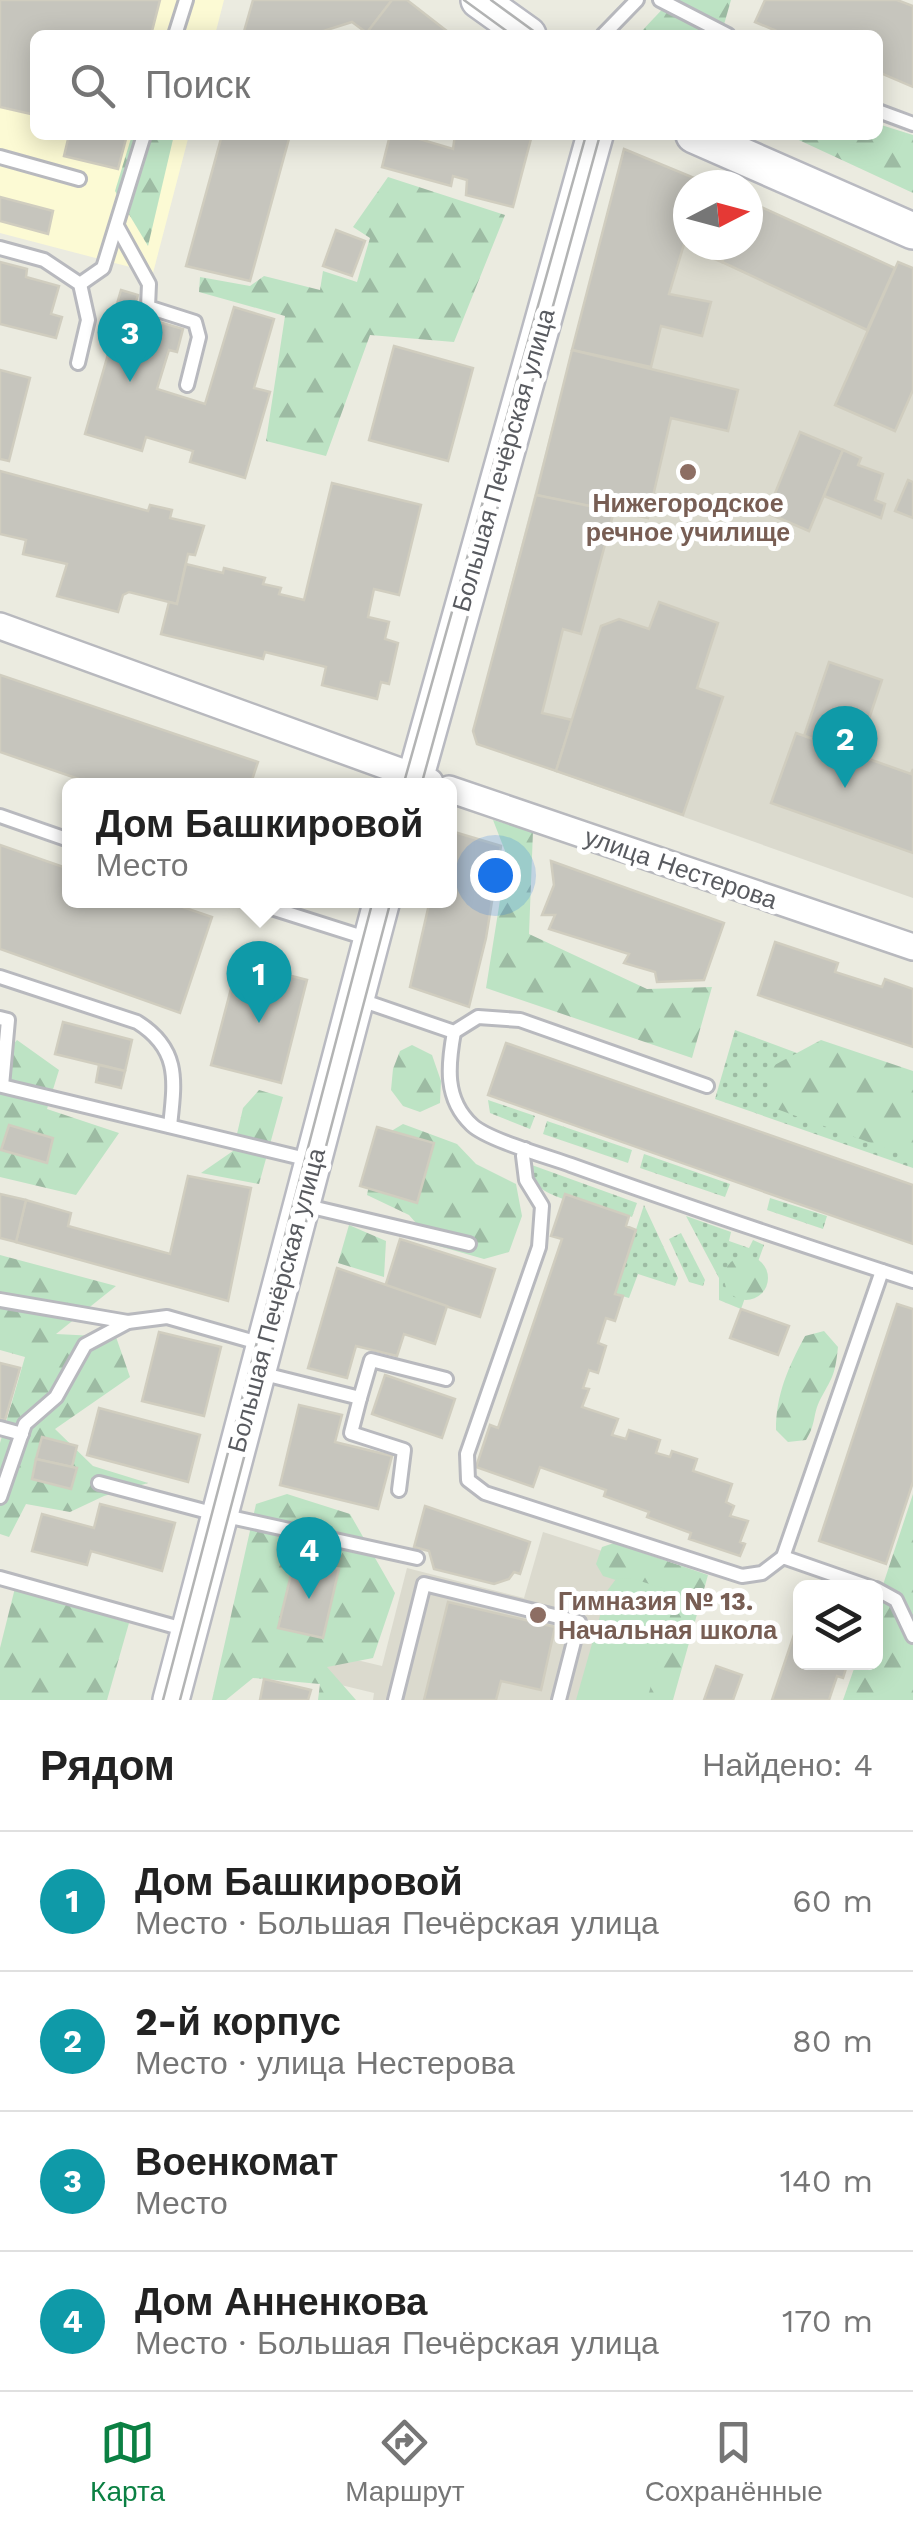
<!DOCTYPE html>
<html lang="ru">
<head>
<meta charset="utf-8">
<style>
	:root { --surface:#fff; --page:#f2f2f2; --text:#222; --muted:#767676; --line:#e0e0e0; --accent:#0b8043 }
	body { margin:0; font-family:"Work Sans",sans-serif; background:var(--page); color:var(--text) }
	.controls { position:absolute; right:30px; bottom:30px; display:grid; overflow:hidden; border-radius:15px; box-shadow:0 5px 25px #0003 }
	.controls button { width:90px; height:90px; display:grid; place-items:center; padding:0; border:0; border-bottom:2px solid var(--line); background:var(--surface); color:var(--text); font:50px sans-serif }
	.compass { position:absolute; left:673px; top:170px; width:90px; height:90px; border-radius:50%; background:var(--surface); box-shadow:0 5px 25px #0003; rotate:84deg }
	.you { position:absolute; left:495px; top:875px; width:35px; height:35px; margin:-25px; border:8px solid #fff; border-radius:50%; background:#1a73e8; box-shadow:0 0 0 15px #1a73e833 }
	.badge { display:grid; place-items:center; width:65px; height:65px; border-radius:50%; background:var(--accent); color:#fff; font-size:32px; font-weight:700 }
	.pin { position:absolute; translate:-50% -82px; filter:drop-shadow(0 2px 5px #0008) }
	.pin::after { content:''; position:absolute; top:52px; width:35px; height:30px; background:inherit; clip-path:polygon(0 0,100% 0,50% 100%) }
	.popup { position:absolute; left:62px; top:778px; width:395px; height:130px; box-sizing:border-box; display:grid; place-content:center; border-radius:15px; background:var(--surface); filter:drop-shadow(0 2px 8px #0005); font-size:32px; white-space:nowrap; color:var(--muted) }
	.popup b { font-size:38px; color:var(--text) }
	.popup::after { content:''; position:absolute; left:50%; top:100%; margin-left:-20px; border:20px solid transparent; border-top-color:var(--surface) }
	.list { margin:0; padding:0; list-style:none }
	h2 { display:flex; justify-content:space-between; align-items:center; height:130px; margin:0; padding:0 40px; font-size:42px }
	h2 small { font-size:32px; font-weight:400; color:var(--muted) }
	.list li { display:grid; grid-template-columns:65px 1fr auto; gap:30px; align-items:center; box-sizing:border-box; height:140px; padding:0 40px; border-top:2px solid var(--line) }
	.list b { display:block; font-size:38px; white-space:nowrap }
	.list p { margin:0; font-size:32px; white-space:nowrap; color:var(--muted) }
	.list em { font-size:32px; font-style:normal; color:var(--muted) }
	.icon { flex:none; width:55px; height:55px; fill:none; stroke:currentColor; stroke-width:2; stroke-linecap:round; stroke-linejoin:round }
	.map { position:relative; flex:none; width:913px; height:1700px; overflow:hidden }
	.search { position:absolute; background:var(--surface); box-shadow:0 5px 25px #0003; left:30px; right:30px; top:30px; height:110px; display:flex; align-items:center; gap:25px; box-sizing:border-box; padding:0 35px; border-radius:15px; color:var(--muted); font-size:38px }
	.sheet { height:690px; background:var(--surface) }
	nav { display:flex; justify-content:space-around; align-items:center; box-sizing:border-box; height:140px; border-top:2px solid var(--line); background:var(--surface); font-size:28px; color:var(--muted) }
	nav a { display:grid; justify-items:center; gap:5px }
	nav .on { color:var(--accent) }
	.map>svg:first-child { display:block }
	.commercial { fill:#fcfad4 }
	.education { fill:#dbdace }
	.grass { fill:url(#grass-dots) }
	.forest { fill:url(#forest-firs) }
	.park { fill:#bde3c4 }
	.building { fill:#c6c5bd; stroke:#d0cdbf; stroke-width:2.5 }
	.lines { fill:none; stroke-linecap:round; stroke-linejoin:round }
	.lane-casing { stroke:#b8b9be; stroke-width:18 }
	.street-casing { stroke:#b8b9be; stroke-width:30 }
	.secondary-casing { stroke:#b9bac1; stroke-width:40 }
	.lane { stroke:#fff; stroke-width:12 }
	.street { stroke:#fff; stroke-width:25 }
	.secondary { stroke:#fff; stroke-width:35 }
	.tram { stroke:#b3b4b4; stroke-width:2.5 }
	.education-dot { fill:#8d6e63; stroke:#fff; stroke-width:4 }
	.labels { text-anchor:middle; stroke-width:10; stroke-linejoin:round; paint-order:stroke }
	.street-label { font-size:25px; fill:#595b60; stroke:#fff }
	.education-label { font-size:25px; font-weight:bold; fill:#785e54; stroke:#fff }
</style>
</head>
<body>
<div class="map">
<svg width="913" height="1700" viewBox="0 0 913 1700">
	<defs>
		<pattern id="grass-dots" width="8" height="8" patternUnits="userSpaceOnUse" patternTransform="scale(2.5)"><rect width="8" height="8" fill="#bde3c4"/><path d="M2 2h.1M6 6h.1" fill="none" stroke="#9dbba3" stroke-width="1.8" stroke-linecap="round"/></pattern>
		<pattern id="forest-firs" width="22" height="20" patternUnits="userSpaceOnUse" patternTransform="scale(2.5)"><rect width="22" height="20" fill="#bde3c4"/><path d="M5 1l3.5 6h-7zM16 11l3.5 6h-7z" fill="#9dbba3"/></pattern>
	</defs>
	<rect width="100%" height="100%" fill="#ebebe0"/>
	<polygon class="commercial" points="0,0 224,0 215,35 35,35 35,135 189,135 153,273 0,233"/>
	<g class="education">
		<polygon points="624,149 711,185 688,185 688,245 748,245 748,201 894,268 898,262 913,268 913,898 477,744 473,731"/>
		<polygon points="543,1532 692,1580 655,1700 373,1700 374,1693 238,1660 244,1633 382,1666 407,1568 524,1598"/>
	</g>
	<g class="grass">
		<polygon points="735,1030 913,1096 913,1168 715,1099"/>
		<polygon points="488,1100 535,1116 530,1129 490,1113"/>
		<polygon points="547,1121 632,1150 628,1163 543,1134"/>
		<polygon points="644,1154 730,1184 725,1197 640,1168"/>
		<path d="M 529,1164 L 637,1203 L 632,1217 L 565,1194 L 563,1199 C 543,1191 532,1187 529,1164 Z"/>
		<polygon points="770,1198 827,1216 823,1229 767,1210"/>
		<polygon points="644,1205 678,1278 675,1286 638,1274 629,1298 615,1294"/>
		<polygon points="686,1216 731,1232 729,1241 749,1248 753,1240 764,1245 741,1309 719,1300 719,1278"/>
		<polygon points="681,1233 705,1280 703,1286 689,1282 669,1239"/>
	</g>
	<g class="forest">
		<polygon points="671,0 731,0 721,35 638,35"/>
		<polygon points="878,124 913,135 913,193 788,135 878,135"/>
		<polygon points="132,135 174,135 148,246 115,191"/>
		<polygon points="388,177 505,215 454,342 370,335 326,456 266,441 285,316 199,292 200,277 250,286 264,276 320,290 323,271 357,282 370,238 353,227"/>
		<polygon points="493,820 533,831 529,934 647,989 712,987 692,1058 486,988 507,856"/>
		<polygon points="17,1040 59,1070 47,1109 119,1133 76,1195 0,1177 0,1066 3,1056"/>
		<polygon points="821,1040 913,1071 913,1158 771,1107 771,1067"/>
		<polygon points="412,1045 432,1055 441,1081 440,1103 420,1112 403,1106 391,1090 393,1069 400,1051"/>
		<polygon points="259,1090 283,1097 259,1184 201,1173 233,1151 243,1108"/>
		<polygon points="403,1124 457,1144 476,1164 516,1184 522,1216 509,1252 484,1259 435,1245 409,1215 367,1195 378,1139"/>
		<polygon points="349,1225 386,1241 384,1277 338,1263"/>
		<polygon points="0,1255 116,1286 56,1334 116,1337 130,1377 55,1429 93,1466 148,1483 104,1496 70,1512 26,1504 9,1537 0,1534 0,1443 25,1357 0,1350"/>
		<circle cx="746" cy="1278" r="22"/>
		<path d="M 824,1331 L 838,1347 C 835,1377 832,1377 819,1402 C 813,1415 816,1424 806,1440 L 788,1442 L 776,1430 C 776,1394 788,1368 805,1336 Z"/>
		<polygon points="287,1494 350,1514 395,1593 373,1658 327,1667 356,1700 318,1700 320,1684 253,1678 226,1700 212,1700 256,1504"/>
		<polygon points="913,1494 913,1700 843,1700 856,1663 876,1662 876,1606"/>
		<polygon points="614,1543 708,1575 673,1700 640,1700 670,1597 603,1576 596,1564 602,1547"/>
		<polygon points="15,1588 129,1623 107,1700 0,1700 0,1648"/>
	</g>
	<polygon class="park" points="631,1578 668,1590 674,1602 647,1700 576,1700 607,1591 616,1579"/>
	<g class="building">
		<polygon points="0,0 160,0 151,35 35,35 35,115 0,107"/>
		<polygon points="253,0 392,0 367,33 352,22 311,35 243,35"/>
		<polygon points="392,0 407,0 452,35 365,35"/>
		<polygon points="765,0 897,0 913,6 913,87 878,72 878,35 786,35 755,22"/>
		<polygon points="69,135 127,135 118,169 64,156"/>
		<polygon points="222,135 290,135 250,281 186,266"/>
		<polygon points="390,135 406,135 453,149 455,135 532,135 513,207 466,195 467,180 453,176 451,186 382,167"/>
		<polygon points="624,149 711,185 688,185 688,231 669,294 711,302 702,336 661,326 651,367 572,350"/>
		<polygon points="0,197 53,211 48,234 0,221"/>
		<polygon points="748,201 895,268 867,330 722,262 728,245 748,245"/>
		<polygon points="336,230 365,241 352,276 323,266"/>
		<polygon points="702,245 728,245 722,262 700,253"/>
		<polygon points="0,262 27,269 26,277 59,286 51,314 62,317 56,338 0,324"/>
		<polygon points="898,262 913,268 913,390 895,431 835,405"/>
		<polygon points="121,290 138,295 132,314 183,329 177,352 169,350 157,389 205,404 234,307 274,319 254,388 270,392 245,478 190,462 193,451 146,437 142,451 85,434 113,337 108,335"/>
		<polygon points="394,346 473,368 448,461 369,440"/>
		<polygon points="572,350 738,390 728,431 671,418 648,518 536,495"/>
		<polygon points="0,370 30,378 9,461 0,459"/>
		<polygon points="800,432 843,450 809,531 767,513"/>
		<polygon points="843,450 861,458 858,465 883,474 875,500 885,504 881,518 824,496"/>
		<polygon points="0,471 148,511 150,505 172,510 170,518 204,526 195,555 188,554 177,604 129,592 123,595 118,612 57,596 67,564 23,554 26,540 0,534"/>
		<polygon points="908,480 913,482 913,518 895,511"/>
		<polygon points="332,483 421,505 399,595 374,589 368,617 389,622 385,639 398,643 389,684 381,682 377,699 322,685 326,667 265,652 263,659 161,634 169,602 177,604 186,564 223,573 224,568 265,578 263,584 281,588 279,594 304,600"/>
		<polygon points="536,495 614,511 581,634 563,629 542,713 572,720 556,771 477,744 473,731"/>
		<polygon points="659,602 718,623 697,688 723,697 683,815 556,771 601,626 619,619 649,629"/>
		<polygon points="829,662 882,680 857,755 804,736"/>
		<polygon points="0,675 258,762 250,786 99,786 0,752"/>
		<polygon points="796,733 911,774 913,769 913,853 771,803"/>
		<polygon points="451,831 501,846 486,938 469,1007 410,987 430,900 449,900"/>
		<polygon points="0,845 69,869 69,900 162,900 212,917 180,1013 0,949"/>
		<polygon points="551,861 724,923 704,980 657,982 655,972 624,963 629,954 549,929 555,915 542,915 554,885"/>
		<polygon points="775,942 838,963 835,972 882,987 885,979 913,989 913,1047 758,995"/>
		<polygon points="238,962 307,980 281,1083 211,1065"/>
		<polygon points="63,1022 132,1040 125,1071 55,1054"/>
		<polygon points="506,1043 913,1185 913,1244 488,1095"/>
		<polygon points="99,1065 125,1071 121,1088 96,1082"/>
		<polygon points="9,1125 53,1138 47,1163 1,1150"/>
		<polygon points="377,1127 434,1143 417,1203 360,1186"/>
		<polygon points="188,1176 251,1188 228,1301 16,1242 26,1200 71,1213 68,1226 170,1254"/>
		<polygon points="0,1194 26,1200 16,1242 0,1238"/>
		<polygon points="565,1194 629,1216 626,1226 636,1230 615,1294 623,1296 615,1321 606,1318 598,1343 606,1346 598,1373 589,1370 583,1388 589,1389 582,1407 618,1419 612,1435 626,1439 629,1430 660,1440 656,1453 670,1457 672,1451 697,1459 693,1471 732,1484 726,1502 734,1506 730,1516 748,1521 740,1542 745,1544 740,1556 689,1539 691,1533 647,1517 649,1512 604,1496 606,1490 540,1467 533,1487 476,1467 490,1425 498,1428 562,1239 551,1236"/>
		<polygon points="400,1239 495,1269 480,1317 385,1287"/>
		<polygon points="337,1268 447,1306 435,1344 404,1334 397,1356 356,1346 347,1378 308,1368"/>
		<polygon points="897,1304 913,1309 913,1482 886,1564 819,1541"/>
		<polygon points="741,1309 789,1326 778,1355 730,1338"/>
		<polygon points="159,1332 221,1347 204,1416 142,1401"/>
		<polygon points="0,1363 20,1368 5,1420 0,1419"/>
		<polygon points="385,1375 455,1399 442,1438 372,1414"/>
		<polygon points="299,1405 342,1415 335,1442 392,1456 378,1509 280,1485"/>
		<polygon points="99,1408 200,1435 188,1482 87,1455"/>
		<polygon points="42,1437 77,1446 72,1467 36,1459"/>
		<polygon points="36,1459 77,1468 71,1489 32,1479"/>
		<polygon points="100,1504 175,1523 162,1571 91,1551 87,1565 32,1551 42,1514 94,1528"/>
		<polygon points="425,1506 530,1542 520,1574 514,1572 509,1579 494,1584 434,1569 429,1551 414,1547"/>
		<polygon points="295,1558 339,1569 323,1638 278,1628"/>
		<polygon points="448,1602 555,1627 541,1690 501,1681 496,1700 424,1700"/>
		<polygon points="800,1617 800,1662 848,1662 843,1678 837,1676 829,1700 772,1700"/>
		<polygon points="716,1666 742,1675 733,1700 704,1700"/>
		<polygon points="264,1679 311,1690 308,1700 260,1700"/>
	</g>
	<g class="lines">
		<g class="lane-casing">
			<g id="lane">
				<polyline points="660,0 728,35"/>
				<polyline points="175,35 186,0"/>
				<polyline points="603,35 637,0"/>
				<polyline points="878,111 913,124"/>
				<polyline points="0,157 79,179"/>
				<polyline points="117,226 149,284 148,307 195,322 199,337 187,385"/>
				<polyline points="0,248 44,260 80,284 88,320 78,363"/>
				<polyline points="80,284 103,268 144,135"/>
				<polyline points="0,816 69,840"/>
				<polyline points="246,900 369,939"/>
				<path d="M 0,977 L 137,1022 C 180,1049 175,1080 170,1126"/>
				<polyline points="358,999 454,1032 478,1017 520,1020 707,1086"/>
				<polyline points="0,1018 8,1020 2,1086 310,1160"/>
				<path d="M 454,1032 C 448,1065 444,1099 472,1125 C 488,1140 549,1157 571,1165 C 685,1206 799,1244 913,1281"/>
				<polyline points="525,1149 523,1156 526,1180 542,1206 539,1247 467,1454 468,1480 485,1493 742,1576 762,1573 783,1557 872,1588"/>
				<polyline points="303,1205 469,1244"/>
				<polyline points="0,1300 128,1322"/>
				<polyline points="260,1373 360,1398 371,1360 446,1379"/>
				<polyline points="360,1398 351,1433 404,1450 399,1490"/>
				<polyline points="0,1428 22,1434"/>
				<polyline points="99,1483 212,1513 417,1558"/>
				<polyline points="0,1497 25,1424 56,1397 85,1345 128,1322 167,1317 262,1344"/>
				<polyline points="783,1557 882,1271"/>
				<polyline points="0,1578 187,1630"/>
				<polyline points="876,1589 896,1600 913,1636"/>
				<polyline points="395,1700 424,1584 579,1622 559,1700"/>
			</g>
		</g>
		<g class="street-casing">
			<g id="street">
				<polyline points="0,626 430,782"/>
				<polyline points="449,789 913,947"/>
			</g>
		</g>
		<g class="secondary-casing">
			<g id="secondary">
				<polyline points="479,0 528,35"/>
				<polyline points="694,135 913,231"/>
				<polyline points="413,786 595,135"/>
				<polyline points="171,1700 382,900"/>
			</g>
		</g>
		<use href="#lane" class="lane"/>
		<use href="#street" class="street"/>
		<use href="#secondary" class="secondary"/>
		<g class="tram">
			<polyline points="464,0 512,35"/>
			<polyline points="491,0 539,35"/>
			<polyline points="403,786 586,135"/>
			<polyline points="421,786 600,135"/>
			<polyline points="163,1700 373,900"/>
			<polyline points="180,1700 391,900"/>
		</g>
	</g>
	<g class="education-dot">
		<circle cx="688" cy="472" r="10"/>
		<circle cx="538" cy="1615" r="10"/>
	</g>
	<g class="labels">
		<g class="street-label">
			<text transform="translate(503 460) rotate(-74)" y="9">Большая Печёрская улица</text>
			<text transform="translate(681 868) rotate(19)" y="9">улица Нестерова</text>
			<text transform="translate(276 1300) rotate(-75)" y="9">Большая Печёрская улица</text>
		</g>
		<g class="education-label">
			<text x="688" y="512">Нижегородское<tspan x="688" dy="29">речное училище</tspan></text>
			<text x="558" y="1610" text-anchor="start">Гимназия № 13.<tspan x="558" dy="29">Начальная школа</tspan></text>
		</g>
	</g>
</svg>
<div class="controls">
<button><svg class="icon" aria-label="layers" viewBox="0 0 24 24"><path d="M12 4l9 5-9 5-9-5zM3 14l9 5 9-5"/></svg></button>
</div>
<svg class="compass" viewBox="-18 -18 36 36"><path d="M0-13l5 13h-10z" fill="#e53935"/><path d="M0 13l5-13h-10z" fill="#767676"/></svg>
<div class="you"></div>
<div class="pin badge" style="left:259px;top:1023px;background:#0f9aa8">1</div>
<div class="popup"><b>Дом Башкировой</b>Место</div>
<div class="pin badge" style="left:845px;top:788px;background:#0f9aa8">2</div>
<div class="pin badge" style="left:130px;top:382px;background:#0f9aa8">3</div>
<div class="pin badge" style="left:309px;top:1599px;background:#0f9aa8">4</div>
<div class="search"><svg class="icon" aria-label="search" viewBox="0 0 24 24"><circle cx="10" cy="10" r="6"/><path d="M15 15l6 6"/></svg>Поиск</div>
</div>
<section class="sheet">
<h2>Рядом<small>Найдено: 4</small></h2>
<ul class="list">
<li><span class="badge" style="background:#0f9aa8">1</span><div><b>Дом Башкировой</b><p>Место · Большая Печёрская улица</p></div><em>60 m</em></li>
<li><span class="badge" style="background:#0f9aa8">2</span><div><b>2-й корпус</b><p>Место · улица Нестерова</p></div><em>80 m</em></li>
<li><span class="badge" style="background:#0f9aa8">3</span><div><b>Военкомат</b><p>Место</p></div><em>140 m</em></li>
<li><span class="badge" style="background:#0f9aa8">4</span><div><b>Дом Анненкова</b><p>Место · Большая Печёрская улица</p></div><em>170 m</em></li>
</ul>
</section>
<nav>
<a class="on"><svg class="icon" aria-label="map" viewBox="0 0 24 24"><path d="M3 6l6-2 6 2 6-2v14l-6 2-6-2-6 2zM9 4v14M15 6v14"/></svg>Карта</a>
<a><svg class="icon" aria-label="directions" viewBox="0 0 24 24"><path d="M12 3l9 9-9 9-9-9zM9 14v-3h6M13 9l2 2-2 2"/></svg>Маршрут</a>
<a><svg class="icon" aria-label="saved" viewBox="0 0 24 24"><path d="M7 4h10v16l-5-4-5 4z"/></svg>Сохранённые</a>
</nav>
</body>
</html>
